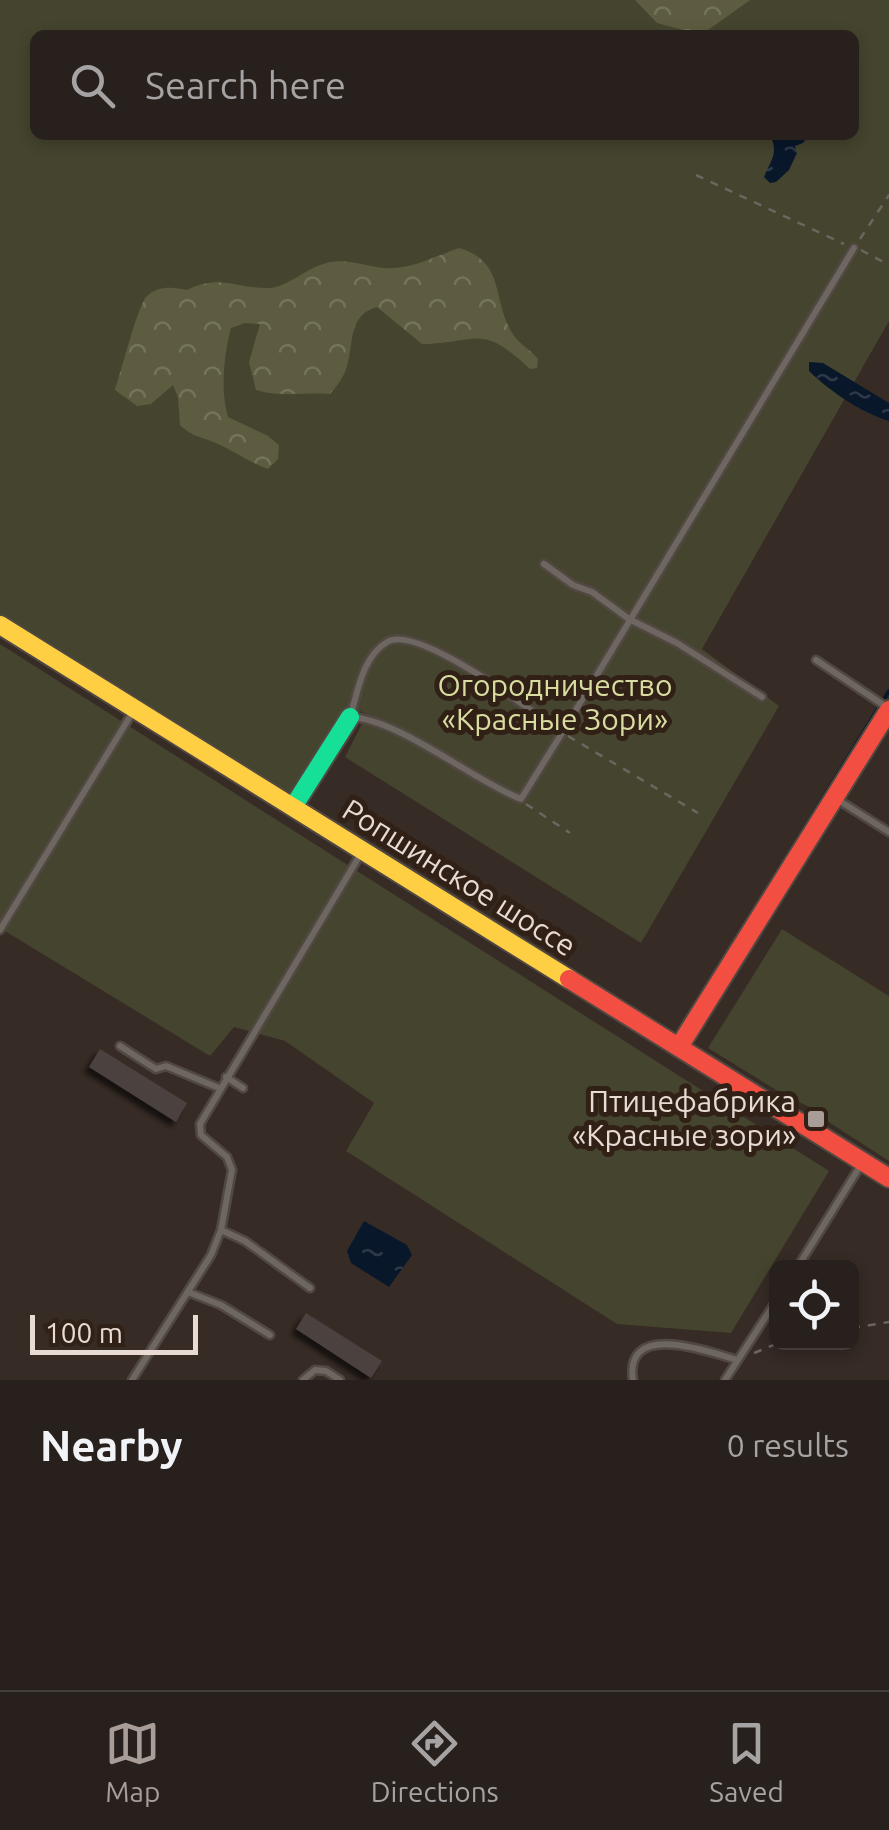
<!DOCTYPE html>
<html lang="en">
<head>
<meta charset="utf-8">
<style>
	:root { --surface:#28201c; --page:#302825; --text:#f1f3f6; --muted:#a5a3a3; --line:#443e3b; --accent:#a99d97 }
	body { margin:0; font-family:Ubuntu,sans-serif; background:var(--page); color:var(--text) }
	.controls { position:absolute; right:30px; bottom:30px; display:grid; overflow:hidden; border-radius:15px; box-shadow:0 5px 15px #0003 }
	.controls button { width:90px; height:90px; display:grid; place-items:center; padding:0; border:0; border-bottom:2px solid var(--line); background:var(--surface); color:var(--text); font:50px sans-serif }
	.scale { position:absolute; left:30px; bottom:25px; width:168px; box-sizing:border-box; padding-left:10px; border:5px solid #e7dbd4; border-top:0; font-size:28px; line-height:35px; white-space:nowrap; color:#e7dbd4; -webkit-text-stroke:8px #312016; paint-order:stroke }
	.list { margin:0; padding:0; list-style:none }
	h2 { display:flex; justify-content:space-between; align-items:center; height:130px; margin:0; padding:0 40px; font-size:42px }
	h2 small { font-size:32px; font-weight:400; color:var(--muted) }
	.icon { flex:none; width:55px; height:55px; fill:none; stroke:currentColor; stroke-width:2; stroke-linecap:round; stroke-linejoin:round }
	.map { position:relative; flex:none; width:889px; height:1380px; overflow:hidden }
	.search { position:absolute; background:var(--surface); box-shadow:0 5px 15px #0003; left:30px; right:30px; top:30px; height:110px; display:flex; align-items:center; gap:25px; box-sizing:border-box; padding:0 35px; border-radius:15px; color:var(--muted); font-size:38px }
	.sheet { height:310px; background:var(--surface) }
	nav { display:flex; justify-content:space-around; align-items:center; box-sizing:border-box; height:140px; border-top:2px solid var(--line); background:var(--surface); font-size:28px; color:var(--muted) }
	nav a { display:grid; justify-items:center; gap:5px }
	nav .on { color:var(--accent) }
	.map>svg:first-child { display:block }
	.green { fill:#45442e; fill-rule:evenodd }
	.forest { fill:url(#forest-crowns) }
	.water { fill:url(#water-ripples) }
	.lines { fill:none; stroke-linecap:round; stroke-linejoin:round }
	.stream { stroke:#09172a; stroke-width:4 }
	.building { fill:#4b4241; filter:url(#shadow) }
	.lane-casing { stroke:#514842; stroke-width:11 }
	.fast-casing { stroke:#514842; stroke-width:22 }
	.slow-casing { stroke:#514842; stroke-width:22 }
	.jam-casing { stroke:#514842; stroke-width:22 }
	.path { stroke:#6d6560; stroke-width:2.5; stroke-dasharray:8 8; stroke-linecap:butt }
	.lane { stroke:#6d6661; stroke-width:6 }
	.fast { stroke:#16e098; stroke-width:18 }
	.slow { stroke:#ffcf43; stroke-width:18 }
	.jam { stroke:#f24e42; stroke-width:18 }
	.poi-dot { fill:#a99d97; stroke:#312016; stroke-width:4 }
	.labels { text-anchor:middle; stroke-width:10; stroke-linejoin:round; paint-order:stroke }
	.park-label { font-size:30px; fill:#d9dca0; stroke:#312016 }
	.street-label { font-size:30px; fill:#e7dbd4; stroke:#312016 }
	.poi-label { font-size:30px; fill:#e7dbd4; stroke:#312016; text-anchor:end }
</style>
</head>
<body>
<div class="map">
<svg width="889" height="1380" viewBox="0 0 889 1380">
	<defs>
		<pattern id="forest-crowns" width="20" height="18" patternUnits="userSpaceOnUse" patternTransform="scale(2.5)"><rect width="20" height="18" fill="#5d5c40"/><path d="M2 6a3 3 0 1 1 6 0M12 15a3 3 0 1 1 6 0" fill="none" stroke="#74735b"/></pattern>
		<pattern id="water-ripples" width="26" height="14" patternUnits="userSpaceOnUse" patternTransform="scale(2.5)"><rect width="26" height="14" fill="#09172a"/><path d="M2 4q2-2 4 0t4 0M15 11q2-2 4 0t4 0" fill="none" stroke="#2d3848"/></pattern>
		<filter id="shadow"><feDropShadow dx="-5" dy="5" stdDeviation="2.5" flood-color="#0009"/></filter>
	</defs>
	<rect width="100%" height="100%" fill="#362b25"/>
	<g class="green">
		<path d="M 0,0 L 889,0 L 889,321 L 702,649 L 779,706 L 641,943 L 345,757 L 367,714 L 357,710 L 298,803 L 0,617 ZM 35,35 L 854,35 L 854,135 L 35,135 Z"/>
		<polygon points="0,644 829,1171 731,1333 617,1324 346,1151 374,1103 285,1041 234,1027 210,1056 0,928"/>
		<polygon points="782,929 889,996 889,1161 824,1119 825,1115 781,1093 708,1048"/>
	</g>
	<g class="forest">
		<polygon points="635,0 750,0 701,35 657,23"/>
		<path d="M 459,248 C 505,261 492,298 511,331 C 517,343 530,349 538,359 L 537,368 L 530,369 C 480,322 480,343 422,344 L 377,307 C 348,315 354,342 347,366 C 344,377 337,386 330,394 C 300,392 286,398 256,390 L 249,362 L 260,324 L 245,323 L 231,328 C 224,354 220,391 228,417 L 268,436 L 279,445 L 278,459 L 268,469 C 249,462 234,451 216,443 C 202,437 192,437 180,425 L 178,397 L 173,385 L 151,404 L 137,406 L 115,390 C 121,373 138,304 147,296 C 158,285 174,287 187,290 C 220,273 238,289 269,288 C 288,288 308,265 332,262 C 350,259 367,267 385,268 C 410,270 436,256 459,248 Z"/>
	</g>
	<g class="water">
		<path d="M 770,135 L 809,135 L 803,143 L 795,146 L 797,153 L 789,170 L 776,182 L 770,183 L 764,177 C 771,160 779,153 770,135 Z"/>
		<path d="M 809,362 L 823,363 L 889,403 L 889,421 C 860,412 831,392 809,371 Z"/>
		<polygon points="364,1221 407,1245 412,1255 389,1287 351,1263 347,1251"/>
	</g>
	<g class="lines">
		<polyline class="stream" points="745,925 889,691"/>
	</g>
	<g class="building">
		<polygon points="100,1049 187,1103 176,1122 89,1067"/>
		<polygon points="306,1313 382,1361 371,1378 296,1329"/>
	</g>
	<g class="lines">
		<g class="lane-casing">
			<g id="lane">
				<polyline points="544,564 573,585 592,592 629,619 677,643 762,697"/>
				<polyline points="816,660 888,708"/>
				<path d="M 562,733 C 535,713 417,623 387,642 C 362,657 358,692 350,717 C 399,719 472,780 521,799 L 562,733 L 854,248"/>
				<polyline points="835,798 889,832"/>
				<polyline points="0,930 134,710"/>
				<polyline points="120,1046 156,1069 166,1066 219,1088"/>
				<polyline points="226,1077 243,1088"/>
				<polyline points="221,1230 245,1241 310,1288"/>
				<polyline points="797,1268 862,1163"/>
				<polyline points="188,1292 221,1305 270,1335"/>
				<polyline points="132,1380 211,1255 221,1230 232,1170 227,1157 201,1135 200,1124 360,855"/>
				<polyline points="303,1380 315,1370 326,1371 340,1380"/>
				<path d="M 633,1380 C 624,1321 707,1351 737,1360"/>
				<polyline points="725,1380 776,1301"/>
			</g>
		</g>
		<g class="fast-casing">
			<polyline id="fast" points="293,807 350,717"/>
		</g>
		<g class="slow-casing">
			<polyline id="slow" points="0,625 569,979"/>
		</g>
		<g class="jam-casing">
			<g id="jam">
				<polyline points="569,979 889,1178"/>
				<polyline points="679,1047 889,710"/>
			</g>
		</g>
		<g class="path">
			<polyline points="696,175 844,244"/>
			<polyline points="860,239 889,195"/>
			<polyline points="861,250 889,265"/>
			<polyline points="568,736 698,813"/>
			<polyline points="526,804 570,833"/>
			<polyline points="852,1328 889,1322"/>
			<polyline points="754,1353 781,1342"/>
		</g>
		<use href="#lane" class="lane"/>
		<use href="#fast" class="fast"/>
		<use href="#slow" class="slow"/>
		<use href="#jam" class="jam"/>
	</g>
	<rect class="poi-dot" x="806" y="1109" width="20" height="20" rx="5"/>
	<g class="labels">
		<g class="park-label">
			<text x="555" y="696">Огородничество<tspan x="555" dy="34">«Красные Зори»</tspan></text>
		</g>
		<g class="street-label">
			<text transform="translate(459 878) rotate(32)" y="10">Ропшинское шоссе</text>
		</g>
		<g class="poi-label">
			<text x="796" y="1112">Птицефабрика<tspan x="796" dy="34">«Красные зори»</tspan></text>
		</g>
	</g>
</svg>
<div class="controls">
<button><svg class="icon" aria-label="locate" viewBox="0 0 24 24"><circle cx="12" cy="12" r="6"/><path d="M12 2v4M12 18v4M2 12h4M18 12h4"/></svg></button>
</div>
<div class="scale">100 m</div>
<div class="search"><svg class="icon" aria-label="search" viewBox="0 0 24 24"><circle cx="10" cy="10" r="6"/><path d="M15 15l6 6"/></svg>Search here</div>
</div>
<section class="sheet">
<h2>Nearby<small>0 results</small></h2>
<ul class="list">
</ul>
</section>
<nav>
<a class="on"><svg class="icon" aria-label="map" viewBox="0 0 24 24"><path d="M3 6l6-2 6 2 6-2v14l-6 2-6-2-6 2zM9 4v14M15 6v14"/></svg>Map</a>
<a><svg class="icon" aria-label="directions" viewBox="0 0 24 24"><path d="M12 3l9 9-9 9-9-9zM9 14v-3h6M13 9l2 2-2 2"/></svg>Directions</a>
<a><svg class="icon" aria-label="saved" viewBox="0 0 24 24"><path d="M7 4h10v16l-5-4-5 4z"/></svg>Saved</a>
</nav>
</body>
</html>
